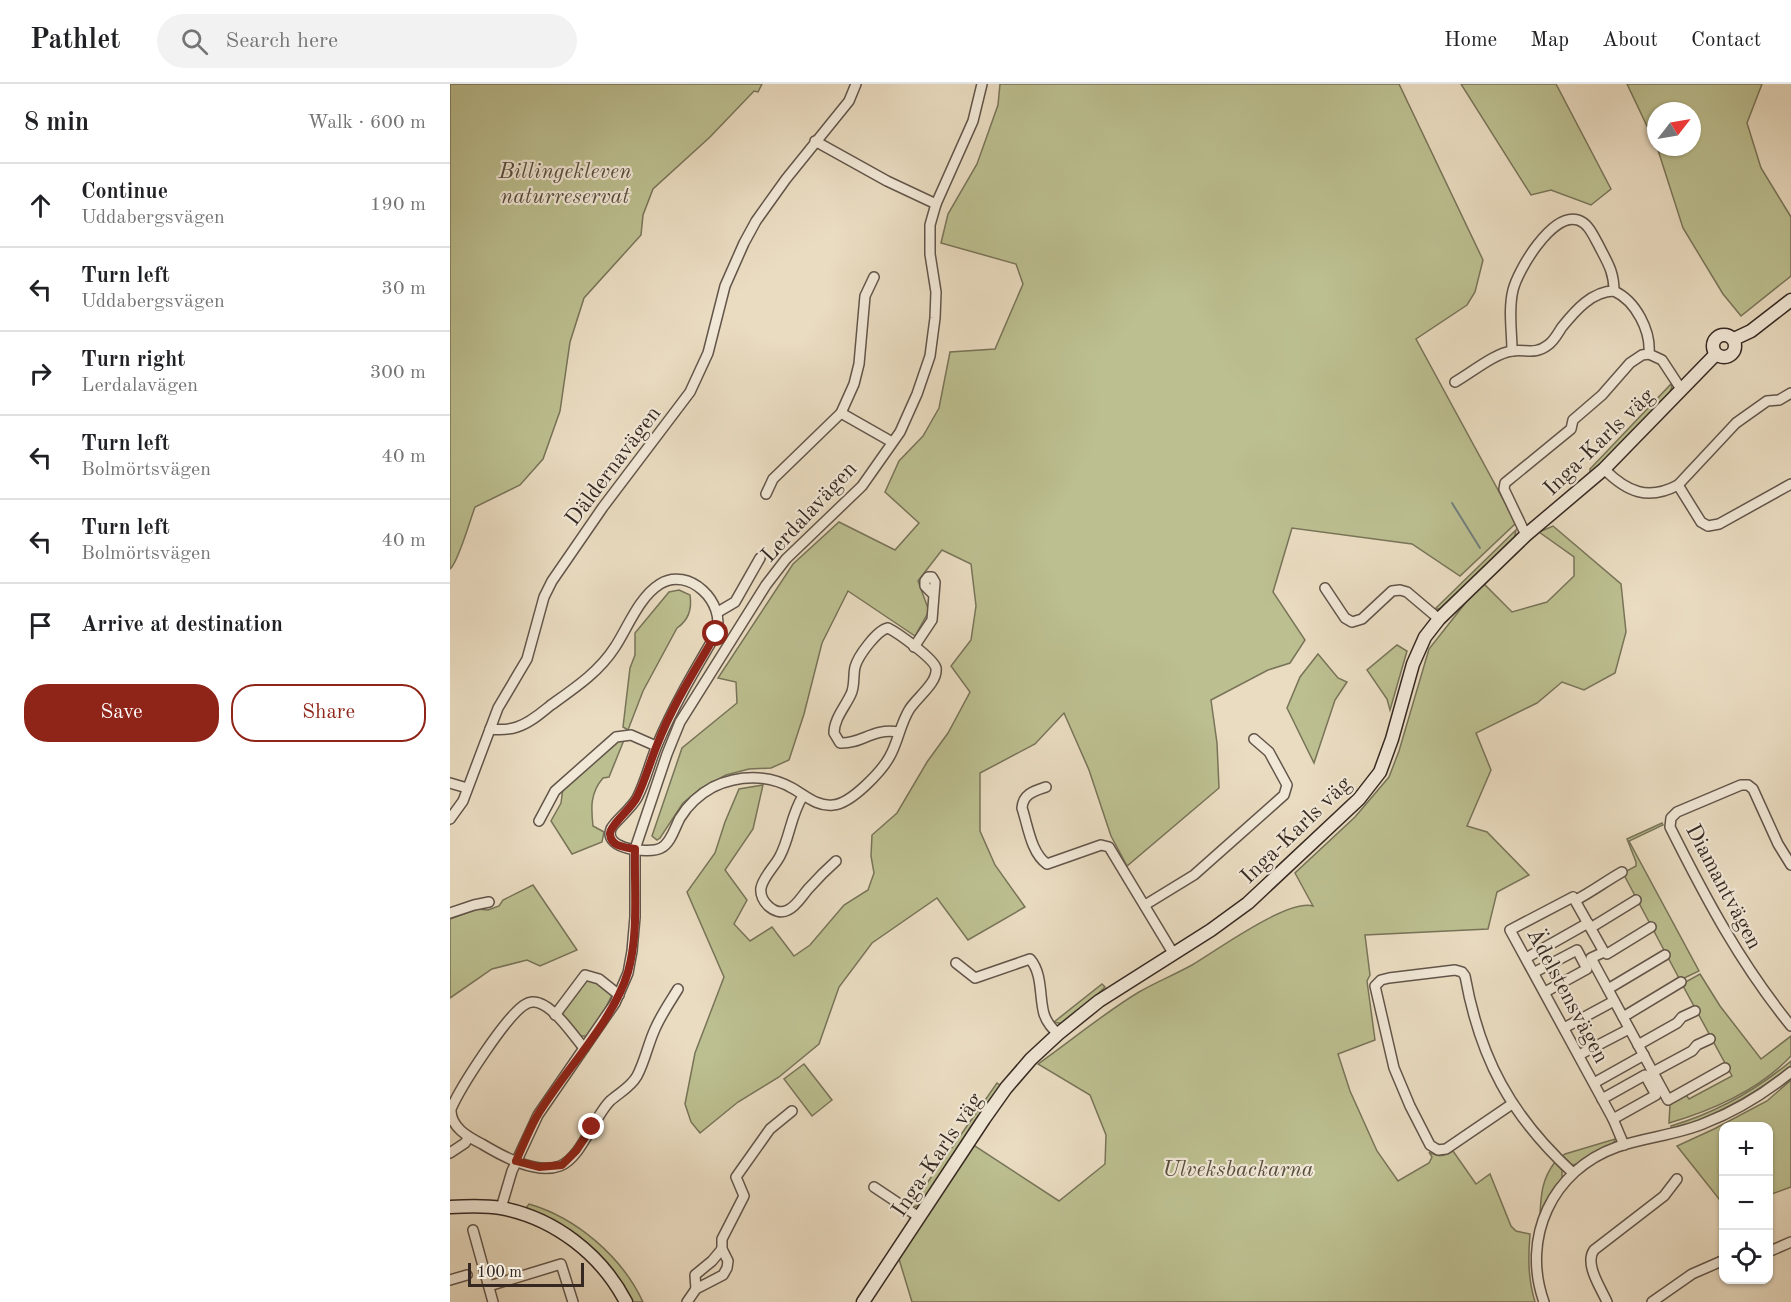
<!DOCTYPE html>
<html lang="en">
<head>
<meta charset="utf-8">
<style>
	:root { --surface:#fff; --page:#f2f2f2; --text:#202124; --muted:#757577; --line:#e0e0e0; --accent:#8f2418 }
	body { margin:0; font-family:"Old Standard TT",serif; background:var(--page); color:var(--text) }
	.controls { position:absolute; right:18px; bottom:18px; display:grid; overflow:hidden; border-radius:12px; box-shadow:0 2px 4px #0004 }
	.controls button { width:54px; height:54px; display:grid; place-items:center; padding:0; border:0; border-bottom:2px solid var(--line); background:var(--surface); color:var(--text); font:30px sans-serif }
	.compass { position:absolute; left:1197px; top:18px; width:54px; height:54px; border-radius:50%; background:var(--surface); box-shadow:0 2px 4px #0004; rotate:59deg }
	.scale { position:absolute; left:18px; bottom:15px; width:116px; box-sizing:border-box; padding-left:6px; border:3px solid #352822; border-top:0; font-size:16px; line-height:21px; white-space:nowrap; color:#352822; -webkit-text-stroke:4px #f1e8d7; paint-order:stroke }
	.stop { position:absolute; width:18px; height:18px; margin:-14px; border:4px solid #8f2418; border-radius:50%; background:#fff }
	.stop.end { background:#8f2418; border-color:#fff; box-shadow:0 2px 6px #0008 }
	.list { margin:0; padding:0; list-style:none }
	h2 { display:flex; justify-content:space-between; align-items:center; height:78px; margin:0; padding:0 24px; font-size:26px }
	h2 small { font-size:20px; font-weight:400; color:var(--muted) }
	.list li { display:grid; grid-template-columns:39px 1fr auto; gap:18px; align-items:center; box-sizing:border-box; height:84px; padding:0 24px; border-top:2px solid var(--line) }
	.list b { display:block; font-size:22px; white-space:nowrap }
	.list p { margin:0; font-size:20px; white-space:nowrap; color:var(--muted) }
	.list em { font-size:20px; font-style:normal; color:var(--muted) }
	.actions { display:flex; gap:12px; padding:18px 24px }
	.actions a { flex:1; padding:14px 0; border:2px solid var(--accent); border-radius:24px; text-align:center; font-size:21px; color:var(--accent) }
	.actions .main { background:var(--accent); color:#fff }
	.icon { flex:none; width:33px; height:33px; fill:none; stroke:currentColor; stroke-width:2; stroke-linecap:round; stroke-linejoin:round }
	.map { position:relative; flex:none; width:1341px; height:1218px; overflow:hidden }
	header { display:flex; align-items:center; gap:36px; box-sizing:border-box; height:84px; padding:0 30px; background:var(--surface); border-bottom:2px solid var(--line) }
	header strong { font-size:28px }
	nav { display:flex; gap:33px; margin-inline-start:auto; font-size:21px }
	.search { width:420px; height:54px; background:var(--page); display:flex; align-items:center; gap:15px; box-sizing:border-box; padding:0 21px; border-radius:33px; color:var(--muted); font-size:22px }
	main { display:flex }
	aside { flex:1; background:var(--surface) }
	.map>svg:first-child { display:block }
	.green { fill:#bcbf90; stroke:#787459; stroke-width:1.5 }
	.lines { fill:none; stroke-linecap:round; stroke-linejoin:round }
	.stream { stroke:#72807d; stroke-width:2 }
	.street-casing { stroke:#62554a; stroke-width:12 }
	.secondary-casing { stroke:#352822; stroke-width:15 }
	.street { stroke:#f1e8d7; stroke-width:9 }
	.secondary { stroke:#f1e8d7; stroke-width:12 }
	.route { stroke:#8f2418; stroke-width:8 }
	.labels { text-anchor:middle; stroke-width:4.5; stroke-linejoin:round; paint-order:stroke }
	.park-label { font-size:22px; font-style:italic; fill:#574e3e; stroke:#f1e8d7 }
	.street-label { font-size:22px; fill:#352822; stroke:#f1e8d7 }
</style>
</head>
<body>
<header>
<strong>Pathlet</strong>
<div class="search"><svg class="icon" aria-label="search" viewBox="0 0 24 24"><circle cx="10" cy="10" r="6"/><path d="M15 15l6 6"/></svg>Search here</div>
<nav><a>Home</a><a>Map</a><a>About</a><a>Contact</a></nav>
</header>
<main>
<aside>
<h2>8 min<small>Walk · 600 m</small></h2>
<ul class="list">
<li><svg class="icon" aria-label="ahead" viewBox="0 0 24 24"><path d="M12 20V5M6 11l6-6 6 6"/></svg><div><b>Continue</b><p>Uddabergsvägen</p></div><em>190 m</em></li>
<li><svg class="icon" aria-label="left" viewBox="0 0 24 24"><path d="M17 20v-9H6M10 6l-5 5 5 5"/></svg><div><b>Turn left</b><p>Uddabergsvägen</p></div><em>30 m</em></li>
<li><svg class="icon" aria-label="right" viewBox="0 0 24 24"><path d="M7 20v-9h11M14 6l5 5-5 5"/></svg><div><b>Turn right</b><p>Lerdalavägen</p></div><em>300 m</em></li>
<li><svg class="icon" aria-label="left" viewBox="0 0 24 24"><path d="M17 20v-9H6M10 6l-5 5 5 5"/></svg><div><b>Turn left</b><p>Bolmörtsvägen</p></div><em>40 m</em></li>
<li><svg class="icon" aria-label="left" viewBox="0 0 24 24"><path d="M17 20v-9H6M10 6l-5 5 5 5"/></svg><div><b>Turn left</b><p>Bolmörtsvägen</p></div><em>40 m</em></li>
<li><svg class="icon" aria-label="arrive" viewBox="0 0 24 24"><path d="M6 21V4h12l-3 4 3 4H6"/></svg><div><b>Arrive at destination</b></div></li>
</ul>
<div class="actions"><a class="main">Save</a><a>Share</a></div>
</aside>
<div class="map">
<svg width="1341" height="1218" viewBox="0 0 1341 1218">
	<rect width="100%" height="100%" fill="#eadcc1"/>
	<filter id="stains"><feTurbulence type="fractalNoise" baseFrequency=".00333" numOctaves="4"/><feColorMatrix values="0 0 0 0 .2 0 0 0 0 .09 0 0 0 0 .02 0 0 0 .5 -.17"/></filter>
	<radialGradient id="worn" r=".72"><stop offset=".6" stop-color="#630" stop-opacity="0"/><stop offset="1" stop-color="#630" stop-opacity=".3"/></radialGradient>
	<g class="green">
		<path d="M 0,0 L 312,0 L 308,8 L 304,7 L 260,53 L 203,105 L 193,131 L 191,151 L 134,214 L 120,258 L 110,327 L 93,375 L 70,401 L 25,423 C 20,436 8,479 0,485 Z"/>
		<polygon points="550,0 949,0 1033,176 1025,208 1017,221 966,255 1066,439 1010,492 962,460 842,444 823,508 855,556 840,579 818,586 761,616 767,659 769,704 677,782 661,752 639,686 614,629 585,660 530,689 530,747 545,781 575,823 518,856 487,814 422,859 389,903 369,960 329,993 288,1018 250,1049 241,1038 235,1020 245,969 274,893 237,808 265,769 275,738 289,705 313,701 303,745 275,786 297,816 284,840 300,857 322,843 344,872 360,861 394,821 418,806 424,789 421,772 422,751 447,729 477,678 498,649 520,608 501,582 521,556 526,522 521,480 492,466 468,497 479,527 465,552 398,507 372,559 354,630 339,676 321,684 299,685 276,691 250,705 233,719 210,754 207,756 202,752 232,664 287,619 286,598 268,594 343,480 389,438 445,466 469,439 435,408 449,377 473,352 489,324 500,268 545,265 573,200 566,180 491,159 498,130 527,80 548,21"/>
		<polygon points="1011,0 1106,0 1161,105 1141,121 1101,106 1081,111"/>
		<polygon points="1177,0 1312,0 1297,39 1311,84 1341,133 1341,192 1291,232 1273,210 1233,144 1207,63 1242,63 1242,27 1206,27 1206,61"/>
		<polygon points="1221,300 1222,303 1218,312 1140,392 1140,385"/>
		<path d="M 1103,442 L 1171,500 L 1176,548 L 1165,589 L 1134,606 L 1112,598 L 1087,619 L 1026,649 L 1041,686 L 1017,742 L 1037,748 L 1079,791 L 1047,808 L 1038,845 L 915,851 L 920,891 L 917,897 L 925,956 L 888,970 L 900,1007 L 927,1067 L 948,1097 L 979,1079 L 982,1073 L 979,1068 C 988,1074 994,1072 1003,1067 L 1026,1100 L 1040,1090 L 1061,1142 L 1066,1147 L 1080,1150 C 1078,1174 1078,1195 1085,1218 L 462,1218 L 449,1175 L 522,1060 L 609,1117 L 655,1080 L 656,1051 L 640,1011 L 588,980 C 622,956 654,929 689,908 C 706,898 724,891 742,881 C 766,867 837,815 863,822 L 845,789 L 905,733 L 939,693 L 949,667 L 979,565 L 1032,498 L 1062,528 L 1097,518 L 1124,492 L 1124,473 L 1089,448 Z"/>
		<polygon points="1066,446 1064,456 992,525 985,525"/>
		<path d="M 229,506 L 240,511 C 242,524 239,536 227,544 L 193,607 L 178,646 L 173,643 L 180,584 L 185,571 L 185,549 L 219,508 Z"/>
		<polygon points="947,561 957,567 940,626 937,615 917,586"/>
		<polygon points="868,570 888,594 897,598 885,616 864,679 837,624 850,593"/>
		<path d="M 174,656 L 159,693 L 153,694 C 140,709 141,724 143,742 L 154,748 L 152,758 L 122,770 L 101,737 L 111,719 L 113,704 L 167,657 Z"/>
		<polygon points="1212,739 1213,741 1179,757 1249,887 1230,896 1173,789 1186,782 1186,778 1177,755"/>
		<polygon points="83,801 127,866 90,882 77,876 42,885 0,914 0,835 27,825 38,826 49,822 53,816"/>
		<path d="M 1250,890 L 1270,922 L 1311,975 L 1341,952 L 1341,972 C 1309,1006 1263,1026 1219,1039 L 1220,1020 L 1234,1008 L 1239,1015 L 1282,992 L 1232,900 Z"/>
		<polygon points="135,894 140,894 163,909 152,931 137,952 130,952 111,930"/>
		<polygon points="652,900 655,903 643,915 613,940 604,938"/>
		<path d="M 1341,977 L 1341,982 C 1304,1011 1267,1031 1222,1046 L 1221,1042 C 1265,1029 1305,1007 1341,977 Z"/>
		<polygon points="354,980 382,1016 362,1032 334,995"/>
		<polygon points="1341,996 1341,1103 1319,1111 1318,1042 1274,1042 1273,1120 1227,1062 1264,1045 1317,1017"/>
		<polygon points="547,999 551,1002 470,1121 463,1123 461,1122"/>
		<path d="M 1165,1055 L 1164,1059 C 1153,1064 1130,1081 1120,1082 L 1111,1073 L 1115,1070 Z"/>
		<path d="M 1105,1078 L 1112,1086 L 1112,1095 L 1103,1106 L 1090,1130 C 1091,1110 1092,1095 1105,1078 Z"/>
		<path d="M 79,1120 C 127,1134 172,1173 193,1218 L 181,1218 L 90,1131 L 76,1124 Z"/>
	</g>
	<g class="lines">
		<polyline class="stream" points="1002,419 1030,464"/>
		<g class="street-casing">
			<g id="street">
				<polyline points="365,57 437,97 486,120"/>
				<path d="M 1062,267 C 1062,247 1058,226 1063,206 C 1068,186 1102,128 1128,136 C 1138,139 1143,151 1148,160 C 1157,178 1164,187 1164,207"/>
				<path d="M 1005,298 C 1021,289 1045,269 1062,267 C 1076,265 1085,271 1098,261 C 1104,257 1108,249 1112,243 C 1125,227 1142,207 1164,207 C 1186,217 1201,247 1199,270 L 1212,276 L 1231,305"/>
				<polyline points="391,329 442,358"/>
				<path d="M 1154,385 C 1177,408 1198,417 1228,401 L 1286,339 L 1317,317 L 1329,316 L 1341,309"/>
				<polyline points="1228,401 1251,438 1258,442 1269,440 1341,400"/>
				<polyline points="316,410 323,395 391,329 404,300 409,280 415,212 424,193"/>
				<polyline points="1076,451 1054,405 1055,399 1121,345 1123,336 1152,311 1180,279 1192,271 1199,270"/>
				<polyline points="875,504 895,534 902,538 912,535 942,507 950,506 957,508 989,535"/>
				<polyline points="268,528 285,518 310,474"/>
				<polyline points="464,563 482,536 485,498 482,493 478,493 475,497 475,502 483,510"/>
				<path d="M 40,645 C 49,646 58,646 67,643 C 80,639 91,629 101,621 C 125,604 149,588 165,563 C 178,543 189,513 210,500 C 238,482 277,518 266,550 C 245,586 224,621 208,659 C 200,677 196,697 187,714 C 181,725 163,739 161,745 C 153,766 200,770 211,764 C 221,759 225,743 230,734 C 238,721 250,710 263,703 C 288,691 318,690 342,704 C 355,711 367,723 383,721 C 401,720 432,687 440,672 C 448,658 450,641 459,626 C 466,614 488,599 486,584 C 483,574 448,549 438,544 C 427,546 408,572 405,583 C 403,592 405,602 401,610 C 395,623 384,635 384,649 L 390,659 C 412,660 422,644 448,648"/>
				<polyline points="0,699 17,704"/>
				<path d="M 596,703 C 584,707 573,710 572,724 C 578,742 581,769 597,780 L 651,761 L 659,763 L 723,869"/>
				<path d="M 353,712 C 341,730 340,753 330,772 C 325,782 313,793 311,804 C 309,817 325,833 338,826 C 347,822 353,810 360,803 C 368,794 377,785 386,777"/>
				<polyline points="0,735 13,717 48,624 77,575 94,513 102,497 153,423 240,308 258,269 275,202 294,159 306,137 336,95 399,17 406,0"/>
				<polyline points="89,737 105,707 166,653 181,651 206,662"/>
				<path d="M 1341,781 L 1328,760 L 1303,705 L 1298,701 L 1291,701 L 1227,728 L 1221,734 L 1220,743 C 1256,815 1290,879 1341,942"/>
				<path d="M 1126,816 C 1143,807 1156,797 1172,788"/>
				<polyline points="695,821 744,791 834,711 837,701 819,668 804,655"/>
				<polyline points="0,829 24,821 39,818"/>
				<polyline points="1142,843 1186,816"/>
				<polyline points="1154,868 1157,870 1201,843"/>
				<polyline points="1076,874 1138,839"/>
				<path d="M 506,879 L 525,894 L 580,875 C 593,890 589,913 594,930 C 597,939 602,944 608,950"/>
				<polyline points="1085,888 1127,866 1137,885 1095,908"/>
				<polyline points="1158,905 1215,871"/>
				<polyline points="105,931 135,891 149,895 169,911"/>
				<polyline points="1173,933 1231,898"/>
				<polyline points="1114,944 1164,917"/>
				<polyline points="1188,961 1227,939 1232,933 1245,927"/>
				<path d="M 134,964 C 123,951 105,924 89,919 C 85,917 79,918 76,920 C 57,930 10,1004 1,1025 C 0,1043 18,1053 32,1060 C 52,1072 86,1091 110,1082 C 131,1074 144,1033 160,1017 C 170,1008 180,1004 187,992 C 195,977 198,960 205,945 C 211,931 220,918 228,905"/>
				<polyline points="1129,971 1179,945"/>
				<polyline points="1203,988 1242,967 1247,961 1260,955"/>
				<polyline points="1144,999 1194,971"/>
				<polyline points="1152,1015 1195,991 1206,1011 1163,1035"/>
				<path d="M 1062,1020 L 996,1065 L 988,1066 L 980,1061 L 960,1022 L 944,984 L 925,902 L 931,896 L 939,894 L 1005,886 L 1012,888 L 1015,892 C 1030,975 1061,1032 1123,1089"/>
				<polyline points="1174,1061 1163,1035 1060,846 1123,813 1154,868 1141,874 1218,1016 1275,984"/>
				<polyline points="0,1069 15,1059 19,1053"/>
				<polyline points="424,1103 469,1133"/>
				<polyline points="51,1124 62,1087 88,1031 165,919 178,889 182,867 185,833 185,765 217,670 230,638 316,501 336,475 412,402 450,348 467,310 480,272 485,234 486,208 480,170 480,141 486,120 523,37 532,0"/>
				<polyline points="23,1146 43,1218"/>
				<polyline points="1318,1168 1341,1158"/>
				<polyline points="0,1196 17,1191"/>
				<polyline points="39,1202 111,1180 123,1218"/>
				<polyline points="246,1205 245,1191 262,1177 272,1165"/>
				<polyline points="237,1218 246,1205 273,1191 277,1184 278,1177 272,1165 272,1155 294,1112 286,1093 320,1045 342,1027"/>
				<path d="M 1094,1218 C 1071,1154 1102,1086 1167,1063 C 1196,1053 1227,1051 1255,1039 C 1286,1027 1315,1009 1341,988"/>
				<path d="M 1157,1218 C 1151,1204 1134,1180 1144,1166 L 1214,1112 L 1227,1095"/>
				<polyline points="1202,1218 1242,1190 1274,1176"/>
			</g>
		</g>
		<g class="secondary-casing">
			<g id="secondary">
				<circle cx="1274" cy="262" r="11"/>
				<polyline points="1284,255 1301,247 1341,216"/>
				<path d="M 0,1123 C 17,1122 34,1121 51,1124 C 104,1134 151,1170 176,1218"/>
				<polyline points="413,1218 534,1035 556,1004 581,975 608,950 649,917 761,846 798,819 909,715 930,688 942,655 963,580 975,553 989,535 1076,451 1154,385 1266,270"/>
			</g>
		</g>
		<use href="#street" class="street"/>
		<use href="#secondary" class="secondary"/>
	</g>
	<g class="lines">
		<path class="route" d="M 142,1043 L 126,1067 L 112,1081 L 89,1083 L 66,1077 C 73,1062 79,1046 87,1032 C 114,987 163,938 178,888 C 189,849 184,805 185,765 C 175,763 161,763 160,750 C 160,741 182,724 187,713 C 195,697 200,678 207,661 C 222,622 245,586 266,550"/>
	</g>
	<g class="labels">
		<g class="park-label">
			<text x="115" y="94">Billingekleven<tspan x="115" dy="25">naturreservat</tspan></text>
			<text x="788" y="1092">Ulveksbackarna</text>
		</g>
		<g class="street-label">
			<text transform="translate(1148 357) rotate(-44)" y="8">Inga-Karls väg</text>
			<text transform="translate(162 381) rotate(-53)" y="8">Däldernavägen</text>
			<text transform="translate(358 427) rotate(-47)" y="8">Lerdalavägen</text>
			<text transform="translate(845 745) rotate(-44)" y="8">Inga-Karls väg</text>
			<text transform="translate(1275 802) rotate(62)" y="8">Diamantvägen</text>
			<text transform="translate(1119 911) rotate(62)" y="8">Ädelstensvägen</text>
			<text transform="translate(486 1070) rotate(-56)" y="8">Inga-Karls väg</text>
		</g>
	</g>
	<rect width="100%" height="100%" filter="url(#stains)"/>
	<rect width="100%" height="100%" fill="url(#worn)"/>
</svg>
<div class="controls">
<button>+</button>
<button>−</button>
<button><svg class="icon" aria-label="locate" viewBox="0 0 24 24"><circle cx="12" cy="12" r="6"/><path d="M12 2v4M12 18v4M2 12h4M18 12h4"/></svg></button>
</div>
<svg class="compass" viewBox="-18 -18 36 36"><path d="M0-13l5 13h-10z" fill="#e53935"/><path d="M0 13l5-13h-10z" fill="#757577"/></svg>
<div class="scale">100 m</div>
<div class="stop" style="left:266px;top:550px"></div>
<div class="stop end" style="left:142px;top:1043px"></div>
</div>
</main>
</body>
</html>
